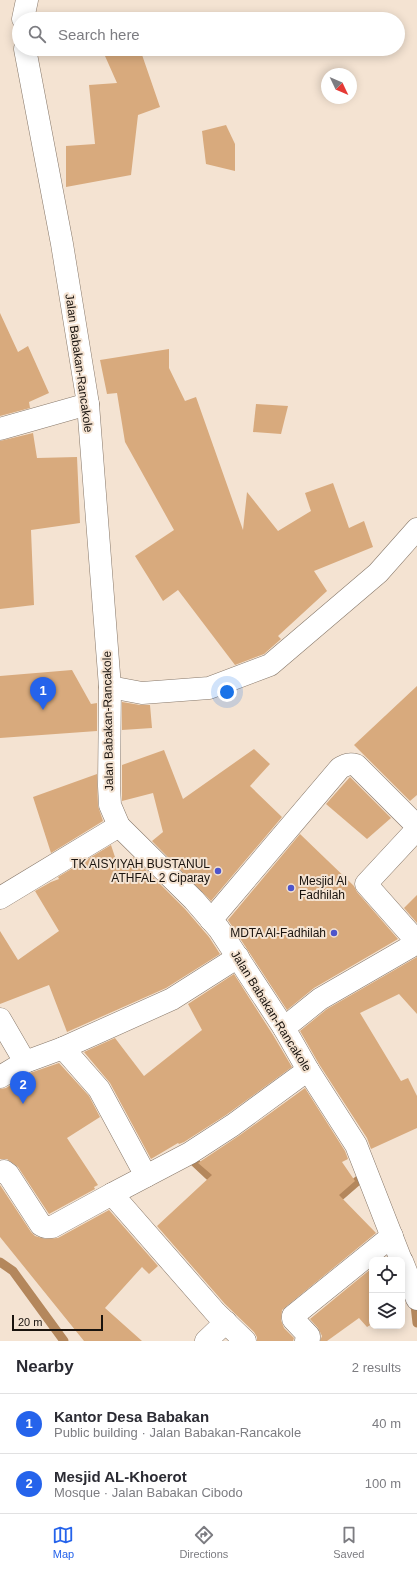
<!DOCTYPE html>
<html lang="en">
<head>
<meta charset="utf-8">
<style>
	:root { --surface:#fff; --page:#f2f2f3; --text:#2b2b33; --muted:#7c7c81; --line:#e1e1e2; --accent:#2563eb }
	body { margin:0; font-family:Helvetica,sans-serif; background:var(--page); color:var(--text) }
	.controls { position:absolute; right:12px; bottom:12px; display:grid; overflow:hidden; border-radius:8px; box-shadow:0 2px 10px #0003 }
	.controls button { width:36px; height:36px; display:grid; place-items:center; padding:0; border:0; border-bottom:1px solid var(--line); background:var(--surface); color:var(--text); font:20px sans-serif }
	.compass { position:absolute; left:321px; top:68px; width:36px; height:36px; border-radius:50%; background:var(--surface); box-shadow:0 2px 10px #0003; rotate:134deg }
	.scale { position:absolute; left:12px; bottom:10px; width:91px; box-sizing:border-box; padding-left:4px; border:2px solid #19130e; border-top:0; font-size:11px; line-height:14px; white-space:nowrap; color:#19130e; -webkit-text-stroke:3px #f4e3d2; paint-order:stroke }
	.you { position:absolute; left:227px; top:692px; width:14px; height:14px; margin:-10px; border:3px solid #fff; border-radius:50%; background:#1a73e8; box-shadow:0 0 0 6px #1a73e833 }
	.badge { display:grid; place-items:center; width:26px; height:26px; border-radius:50%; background:var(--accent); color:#fff; font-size:13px; font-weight:700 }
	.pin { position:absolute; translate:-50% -33px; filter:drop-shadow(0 1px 2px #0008) }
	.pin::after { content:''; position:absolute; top:21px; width:14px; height:12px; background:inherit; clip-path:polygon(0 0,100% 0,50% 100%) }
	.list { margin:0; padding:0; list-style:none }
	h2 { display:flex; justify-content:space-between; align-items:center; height:52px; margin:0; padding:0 16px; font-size:17px }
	h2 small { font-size:13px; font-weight:400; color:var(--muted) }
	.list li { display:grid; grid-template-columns:26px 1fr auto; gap:12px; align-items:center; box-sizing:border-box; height:60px; padding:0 16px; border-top:1px solid var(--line) }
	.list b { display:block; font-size:15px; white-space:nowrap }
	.list p { margin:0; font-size:13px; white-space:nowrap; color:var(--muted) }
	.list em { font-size:13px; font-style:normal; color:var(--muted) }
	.icon { flex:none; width:22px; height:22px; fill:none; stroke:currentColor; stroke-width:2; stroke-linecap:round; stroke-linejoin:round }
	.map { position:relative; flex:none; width:417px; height:1341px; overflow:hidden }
	.search { position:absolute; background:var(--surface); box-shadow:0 2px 10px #0003; left:12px; right:12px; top:12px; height:44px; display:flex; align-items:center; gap:10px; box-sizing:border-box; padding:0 14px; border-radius:22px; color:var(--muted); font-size:15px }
	.sheet { height:172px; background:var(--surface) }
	nav { display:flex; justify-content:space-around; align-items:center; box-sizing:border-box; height:56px; border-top:1px solid var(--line); background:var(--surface); font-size:11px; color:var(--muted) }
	nav a { display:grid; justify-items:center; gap:2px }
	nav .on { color:var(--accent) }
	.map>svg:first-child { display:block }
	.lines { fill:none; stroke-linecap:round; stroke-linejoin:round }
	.stream { stroke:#b4875c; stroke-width:9 }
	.building { fill:#d8aa7d }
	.minor-casing { stroke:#87786a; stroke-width:23 }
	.minor { stroke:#fff; stroke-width:22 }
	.poi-dot { fill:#4e55cb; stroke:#f4e3d2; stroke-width:1.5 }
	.labels { text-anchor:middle; stroke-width:4; stroke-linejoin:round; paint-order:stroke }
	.street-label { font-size:12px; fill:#19130e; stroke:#f4e3d2 }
	.poi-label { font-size:12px; fill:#19130e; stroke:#f4e3d2; text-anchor:end }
</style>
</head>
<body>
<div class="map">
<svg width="417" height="1341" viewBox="0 0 417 1341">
	<rect width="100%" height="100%" fill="#f4e3d2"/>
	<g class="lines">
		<g class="stream">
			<polyline points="188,1156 219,1185"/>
			<polyline points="331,1204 362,1177 364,1183"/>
			<polyline points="0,1262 13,1271 64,1341"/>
			<polyline points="413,1298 415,1305 417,1323"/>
		</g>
	</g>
	<g class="building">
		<polygon points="140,49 160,107 138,115 131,175 66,187 66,146 95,144 89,85 117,83 105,56"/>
		<polygon points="226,125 235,144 235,171 206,164 202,131"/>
		<polygon points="0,313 18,352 28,346 49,393 29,402 30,408 0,416"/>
		<polygon points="169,349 169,368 185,401 196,397 243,530 247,492 278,531 311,511 305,493 333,483 349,528 364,521 373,547 314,571 327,591 278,636 281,639 264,654 235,665 178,590 163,601 135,556 174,530 125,442 117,393 107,394 100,360"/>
		<polygon points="256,404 288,406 281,434 253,432"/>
		<polygon points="33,433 37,458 77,457 80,523 31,530 34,605 0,609 0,441"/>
		<polygon points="72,670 91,704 97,703 97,731 0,738 0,676"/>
		<polygon points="417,686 417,795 410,801 354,745"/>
		<polygon points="122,702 140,705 150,705 152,728 122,730"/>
		<polygon points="254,749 270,764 250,786 282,817 211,901 152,841 163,832 153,793 122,801 122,765 164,750 183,799"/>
		<polygon points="97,774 98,806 103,821 51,853 33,797"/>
		<polygon points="350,777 391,818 367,839 326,804"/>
		<polygon points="300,834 354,886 357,892 398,939 314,988 287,1010 228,920"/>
		<polygon points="111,845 119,869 133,857 185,909 209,937 220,954 166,988 67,1032 49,985 0,1004 0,931 18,960 59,931 35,891 51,882 59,879 58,877"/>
		<polygon points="417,895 417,923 404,908"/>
		<polygon points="417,957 417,1014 399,994 360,1013 401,1081 408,1078 417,1096 417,1128 371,1149 367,1138 319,1064 300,1031 327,1009"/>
		<polygon points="234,974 273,1035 292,1067 226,1115 184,1142 179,1144 178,1143 151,1159 110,1083 84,1052 115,1038 144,1076 202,1030 188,1004"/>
		<polygon points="59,1063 89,1096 100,1117 67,1138 98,1185 94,1187 95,1189 49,1214 18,1167 7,1159 0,1159 0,1089 6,1088 30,1073"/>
		<polygon points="305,1088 345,1151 348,1159 342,1162 355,1181 339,1195 376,1233 282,1310 281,1320 284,1328 294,1338 293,1341 257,1341 257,1337 254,1332 225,1304 157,1226 212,1175 198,1163 240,1135"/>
		<polygon points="0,1185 31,1232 35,1236 45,1239 58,1238 109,1210 158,1266 149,1274 142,1267 105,1308 142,1341 84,1341 0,1237"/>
		<polygon points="372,1268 372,1324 367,1327 359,1318 327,1341 320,1341 322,1336 318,1328 310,1319"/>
	</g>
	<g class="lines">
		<g class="minor-casing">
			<g id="minor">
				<polyline points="23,19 27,0"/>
				<polyline points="25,49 62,244 88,404 110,687 109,786 110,805 119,826 194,900 219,929 284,1028 308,1070 356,1145 401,1260"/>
				<polyline points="0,429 88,404"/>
				<polyline points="110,687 142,693 209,688 270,665 378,573 417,529"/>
				<polyline points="0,898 119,826"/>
				<path d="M 211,920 L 340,768 C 346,765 349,763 356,765 L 417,826"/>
				<polyline points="0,1019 25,1062"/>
				<polyline points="284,1028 320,999 410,947 413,940 412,936 366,884 417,829"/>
				<polyline points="63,1048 172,999 238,957"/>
				<polyline points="0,1077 25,1062 63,1048 99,1089 146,1176"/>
				<polyline points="0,1172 4,1171 8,1174 41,1225 45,1227 52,1227 112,1194"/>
				<polyline points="402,1261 417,1299"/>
				<polyline points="206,1341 226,1322"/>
				<polyline points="245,1341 216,1313 112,1194 190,1153 233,1125 308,1070"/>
				<polyline points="306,1341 309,1338 309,1336 293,1319 293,1316 392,1236"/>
			</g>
		</g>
		<use href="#minor" class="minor"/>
	</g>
	<g class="poi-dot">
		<circle cx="218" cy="871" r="4"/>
		<circle cx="291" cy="888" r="4"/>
		<circle cx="334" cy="933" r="4"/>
	</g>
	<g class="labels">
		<g class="street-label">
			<text transform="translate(79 363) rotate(82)" y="4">Jalan Babakan-Rancakole</text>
			<text transform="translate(108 721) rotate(-91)" y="4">Jalan Babakan-Rancakole</text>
			<text transform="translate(271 1011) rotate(58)" y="4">Jalan Babakan-Rancakole</text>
		</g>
		<g class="poi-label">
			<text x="210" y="868">TK AISYIYAH BUSTANUL<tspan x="210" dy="14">ATHFAL 2 Ciparay</tspan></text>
			<text x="299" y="885" text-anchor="start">Mesjid Al<tspan x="299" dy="14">Fadhilah</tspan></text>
			<text x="326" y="937">MDTA Al-Fadhilah</text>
		</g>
	</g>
</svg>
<div class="controls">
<button><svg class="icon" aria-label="locate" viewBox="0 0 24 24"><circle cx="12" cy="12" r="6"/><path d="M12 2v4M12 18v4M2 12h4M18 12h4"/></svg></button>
<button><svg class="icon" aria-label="layers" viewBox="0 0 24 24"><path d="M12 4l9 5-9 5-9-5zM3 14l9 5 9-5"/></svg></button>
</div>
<svg class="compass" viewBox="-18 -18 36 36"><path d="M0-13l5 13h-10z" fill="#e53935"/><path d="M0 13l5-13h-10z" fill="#7c7c81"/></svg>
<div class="scale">20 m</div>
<div class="you"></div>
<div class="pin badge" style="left:43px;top:710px">1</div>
<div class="pin badge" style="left:23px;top:1104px">2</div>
<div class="search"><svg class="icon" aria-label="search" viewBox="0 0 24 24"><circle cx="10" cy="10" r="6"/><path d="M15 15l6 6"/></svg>Search here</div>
</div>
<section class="sheet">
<h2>Nearby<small>2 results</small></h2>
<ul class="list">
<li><span class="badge">1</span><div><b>Kantor Desa Babakan</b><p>Public building · Jalan Babakan-Rancakole</p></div><em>40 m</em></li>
<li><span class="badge">2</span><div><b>Mesjid AL-Khoerot</b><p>Mosque · Jalan Babakan Cibodo</p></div><em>100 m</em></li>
</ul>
</section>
<nav>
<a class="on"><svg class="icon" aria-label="map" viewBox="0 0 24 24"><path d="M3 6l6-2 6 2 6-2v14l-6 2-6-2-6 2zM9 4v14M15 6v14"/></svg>Map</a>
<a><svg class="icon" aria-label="directions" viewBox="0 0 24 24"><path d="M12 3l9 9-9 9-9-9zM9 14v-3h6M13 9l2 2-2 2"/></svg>Directions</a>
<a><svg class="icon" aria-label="saved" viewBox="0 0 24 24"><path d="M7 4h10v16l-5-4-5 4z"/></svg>Saved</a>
</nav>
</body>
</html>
